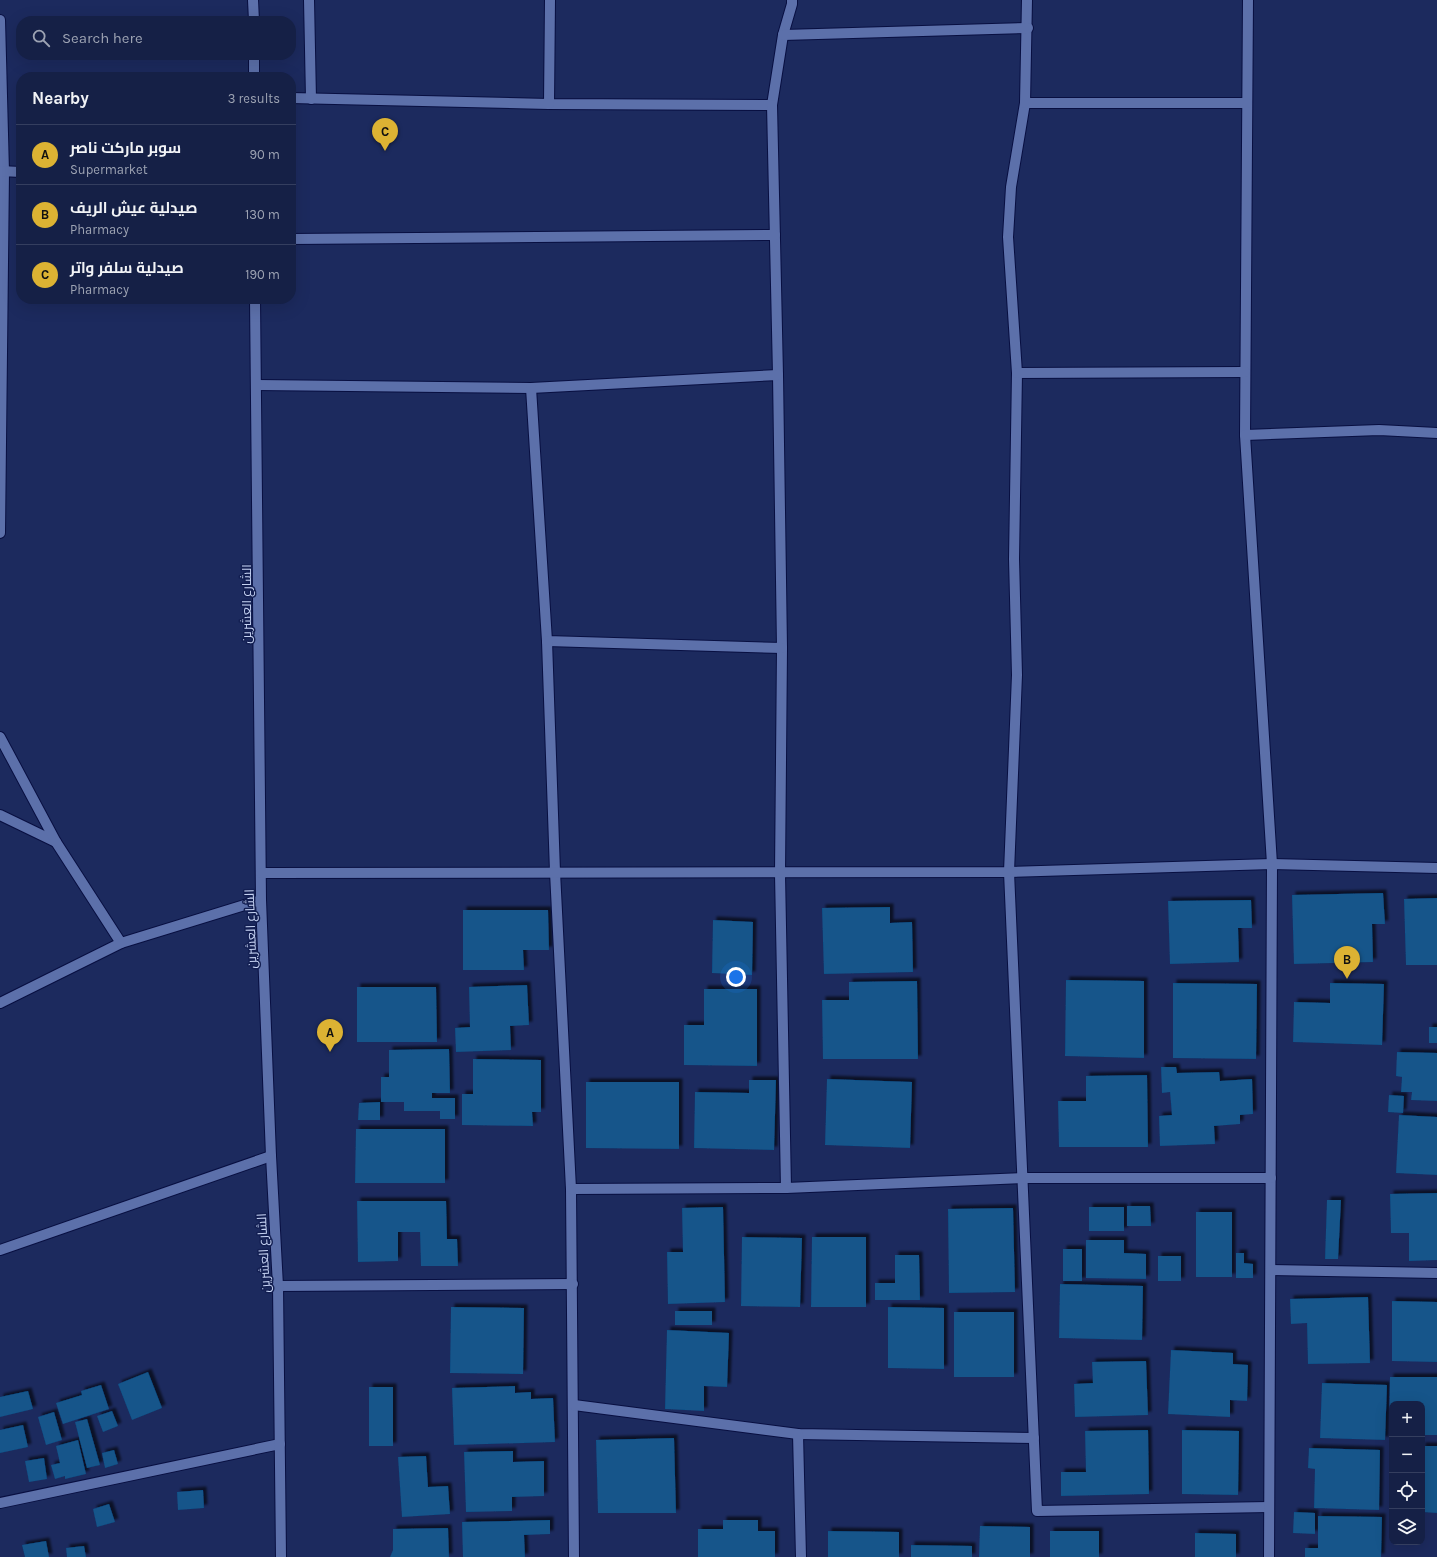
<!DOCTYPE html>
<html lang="en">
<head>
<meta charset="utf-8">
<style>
	:root { --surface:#152046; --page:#1e284d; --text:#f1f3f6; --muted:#9da3b3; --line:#343e5f; --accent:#dcb233 }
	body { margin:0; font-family:Karla,Cairo,sans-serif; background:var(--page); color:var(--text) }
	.controls { position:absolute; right:12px; bottom:12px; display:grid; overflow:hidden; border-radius:8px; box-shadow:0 4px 16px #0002 }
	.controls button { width:36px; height:36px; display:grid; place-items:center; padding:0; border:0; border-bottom:1px solid var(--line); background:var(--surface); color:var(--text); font:20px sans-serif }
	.you { position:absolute; left:736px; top:977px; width:14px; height:14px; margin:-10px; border:3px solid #fff; border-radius:50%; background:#1a73e8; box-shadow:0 0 0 6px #1a73e833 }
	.badge { display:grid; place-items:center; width:26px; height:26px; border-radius:50%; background:var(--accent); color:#111; font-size:13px; font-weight:700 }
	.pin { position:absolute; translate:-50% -33px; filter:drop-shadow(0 1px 2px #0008) }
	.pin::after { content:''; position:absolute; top:21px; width:14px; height:12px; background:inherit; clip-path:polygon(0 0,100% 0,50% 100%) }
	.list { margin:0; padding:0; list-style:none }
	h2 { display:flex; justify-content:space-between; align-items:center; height:52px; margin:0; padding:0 16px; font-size:17px }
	h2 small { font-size:13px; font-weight:400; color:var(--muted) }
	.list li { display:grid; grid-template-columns:26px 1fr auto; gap:12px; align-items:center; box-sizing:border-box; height:60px; padding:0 16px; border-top:1px solid var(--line) }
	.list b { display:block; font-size:15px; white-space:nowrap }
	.list p { margin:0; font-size:13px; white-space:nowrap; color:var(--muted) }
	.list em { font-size:13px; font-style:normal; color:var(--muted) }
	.icon { flex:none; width:22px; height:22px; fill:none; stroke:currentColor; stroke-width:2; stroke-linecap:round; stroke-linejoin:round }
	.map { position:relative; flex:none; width:1437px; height:1557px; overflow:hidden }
	.search { position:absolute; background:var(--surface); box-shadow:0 4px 16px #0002; left:16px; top:16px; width:280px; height:44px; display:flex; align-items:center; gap:10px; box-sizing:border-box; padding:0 14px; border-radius:16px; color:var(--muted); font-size:15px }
	.panel { position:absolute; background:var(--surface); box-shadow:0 4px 16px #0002; left:16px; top:72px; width:280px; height:232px; border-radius:16px }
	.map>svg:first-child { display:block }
	.building { fill:#12548a; filter:url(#shadow) }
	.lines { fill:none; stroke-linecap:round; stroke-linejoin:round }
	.service-casing { stroke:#080f41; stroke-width:12 }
	.minor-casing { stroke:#080f41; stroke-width:12 }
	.tertiary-casing { stroke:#080f41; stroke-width:12 }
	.service { stroke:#5c70aa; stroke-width:10 }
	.minor { stroke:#5c70aa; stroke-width:10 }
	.tertiary { stroke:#5c70aa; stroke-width:10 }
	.labels { text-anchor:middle; stroke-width:3; stroke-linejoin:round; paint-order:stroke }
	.street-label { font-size:13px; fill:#c6d3f3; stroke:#131f52 }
</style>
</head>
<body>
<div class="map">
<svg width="1437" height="1557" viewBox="0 0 1437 1557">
	<defs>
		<filter id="shadow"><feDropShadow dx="3.5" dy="-3.5" stdDeviation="1" flood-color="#0009"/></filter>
	</defs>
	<rect width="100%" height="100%" fill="#1c2a5e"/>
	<g class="building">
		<polygon points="1383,893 1385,924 1372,924 1373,962 1294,964 1292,895"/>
		<polygon points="1437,898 1437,965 1406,965 1404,899"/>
		<polygon points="1251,900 1252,928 1238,928 1239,962 1170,964 1168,901"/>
		<polygon points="890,907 890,923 912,922 913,972 824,974 822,908"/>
		<polygon points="463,910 548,910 549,950 523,950 524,970 463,970"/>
		<polygon points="713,920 753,922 752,975 712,973"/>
		<polygon points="1066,980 1144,981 1144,1058 1065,1056"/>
		<polygon points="917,981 918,1059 823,1059 822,1000 849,1000 849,982"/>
		<polygon points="1173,983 1257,984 1256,1059 1173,1058"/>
		<polygon points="1330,983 1384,984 1382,1045 1293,1042 1294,1002 1330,1003"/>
		<polygon points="527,985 529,1025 510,1026 511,1050 456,1052 455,1028 470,1027 469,987"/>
		<polygon points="357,987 436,987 437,1042 357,1042"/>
		<polygon points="704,989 757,989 757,1066 684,1065 684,1025 704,1025"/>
		<rect x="1429" y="1027" width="8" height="16"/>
		<polygon points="449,1049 450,1093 432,1093 432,1098 455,1098 455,1119 440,1119 440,1111 404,1111 404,1102 381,1102 381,1077 389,1077 389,1050"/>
		<polygon points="1397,1052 1437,1053 1437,1101 1411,1100 1412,1092 1401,1092 1402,1077 1396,1076"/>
		<polygon points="473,1059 541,1060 541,1112 532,1112 533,1126 462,1125 462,1094 473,1094"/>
		<polygon points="1161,1067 1176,1067 1177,1073 1219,1072 1220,1081 1252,1079 1253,1114 1240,1115 1240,1124 1214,1126 1215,1144 1160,1146 1159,1116 1172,1115 1170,1092 1162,1093"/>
		<polygon points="1147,1075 1148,1147 1059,1147 1058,1101 1086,1101 1086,1076"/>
		<polygon points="827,1079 912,1082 910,1148 825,1145"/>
		<polygon points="749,1080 776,1080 774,1150 694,1148 695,1092 749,1093"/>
		<polygon points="586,1082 679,1082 679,1149 586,1148"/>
		<polygon points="1389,1095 1404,1096 1403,1113 1388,1112"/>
		<polygon points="380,1102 380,1120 358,1120 359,1103"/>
		<polygon points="1399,1115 1437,1117 1437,1175 1396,1173"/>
		<polygon points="356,1129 445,1129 445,1183 355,1183"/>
		<polygon points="1437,1193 1437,1260 1409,1261 1409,1233 1391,1233 1390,1194"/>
		<polygon points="1327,1200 1341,1200 1338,1259 1325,1259"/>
		<polygon points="357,1201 446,1201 447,1239 457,1239 458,1266 421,1266 420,1232 398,1232 398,1261 358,1262"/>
		<polygon points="1127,1206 1150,1206 1151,1226 1127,1226"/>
		<polygon points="723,1207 725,1302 668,1304 667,1252 683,1252 682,1208"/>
		<rect x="1089" y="1207" width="35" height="24"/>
		<polygon points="1013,1208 1015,1292 949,1293 948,1209"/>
		<rect x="1196" y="1212" width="36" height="65"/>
		<polygon points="742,1237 802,1238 800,1307 741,1306"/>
		<polygon points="812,1237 866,1237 866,1307 811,1307"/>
		<polygon points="1086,1240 1124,1240 1124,1253 1146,1254 1146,1279 1086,1278"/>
		<rect x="1063" y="1249" width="19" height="32"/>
		<polygon points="1236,1253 1244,1253 1244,1263 1253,1264 1253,1278 1236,1278"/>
		<polygon points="895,1255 919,1255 920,1300 875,1300 875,1283 895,1283"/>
		<rect x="1158" y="1256" width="23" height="25"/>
		<polygon points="1060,1284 1143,1286 1142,1340 1059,1338"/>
		<polygon points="1368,1297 1370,1363 1308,1364 1307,1323 1291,1324 1290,1299"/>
		<polygon points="1392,1301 1437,1302 1437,1362 1392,1361"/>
		<polygon points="451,1307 524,1308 523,1374 450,1373"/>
		<polygon points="888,1307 944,1308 944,1369 888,1368"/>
		<rect x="675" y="1311" width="37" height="14"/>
		<rect x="954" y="1312" width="60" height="65"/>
		<polygon points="667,1330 729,1333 727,1387 704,1386 704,1411 665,1409"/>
		<polygon points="1171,1350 1233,1353 1233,1364 1248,1365 1247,1401 1230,1400 1230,1417 1168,1414"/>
		<polygon points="1146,1361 1148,1415 1075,1417 1074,1384 1093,1383 1092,1362"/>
		<polygon points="148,1372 162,1408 132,1420 118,1384"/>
		<polygon points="1390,1377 1437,1377 1437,1435 1422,1435 1422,1404 1392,1404 1392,1435 1389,1435"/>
		<polygon points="1322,1383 1387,1385 1385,1440 1320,1438"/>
		<polygon points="101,1385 109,1409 63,1424 56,1403 82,1395 81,1391"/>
		<polygon points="515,1386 515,1393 531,1392 531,1399 553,1398 555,1442 454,1445 452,1388"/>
		<rect x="369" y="1387" width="24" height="59"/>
		<polygon points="28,1391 33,1409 0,1417 0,1397"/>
		<polygon points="112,1411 118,1426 103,1432 97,1416"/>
		<polygon points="54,1412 62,1440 46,1445 38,1417"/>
		<polygon points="87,1419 100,1465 87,1468 75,1422"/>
		<polygon points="23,1425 28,1447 0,1453 0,1430"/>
		<polygon points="1148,1430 1149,1494 1061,1496 1061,1472 1086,1472 1085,1431"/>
		<polygon points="1182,1430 1239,1431 1238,1495 1182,1494"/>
		<polygon points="674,1438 676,1513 598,1513 596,1440"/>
		<polygon points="78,1440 86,1474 65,1479 65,1476 55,1479 51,1465 60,1463 56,1446"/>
		<rect x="1389" y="1445" width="3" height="45"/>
		<polygon points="1422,1446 1437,1446 1437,1513 1422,1512"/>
		<polygon points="1309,1448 1380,1450 1379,1510 1314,1508 1315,1469 1308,1468"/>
		<polygon points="114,1450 118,1464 105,1468 102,1453"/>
		<polygon points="513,1451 513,1462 544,1461 544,1496 512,1497 512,1511 466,1512 464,1452"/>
		<polygon points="426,1456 428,1487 448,1486 450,1514 402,1517 398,1457"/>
		<polygon points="44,1458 47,1479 29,1482 25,1461"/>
		<polygon points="203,1490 204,1508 178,1510 177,1492"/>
		<polygon points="109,1504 115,1522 97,1527 93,1509"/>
		<polygon points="1294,1512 1315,1513 1315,1534 1293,1533"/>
		<polygon points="1318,1516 1382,1517 1381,1557 1305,1557 1305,1548 1318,1548"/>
		<polygon points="550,1520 550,1534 524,1535 525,1557 463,1557 462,1522"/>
		<polygon points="723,1520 758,1520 758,1531 775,1531 775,1557 698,1557 698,1529 723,1529"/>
		<polygon points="980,1526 1030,1527 1030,1557 979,1557"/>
		<polygon points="448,1528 449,1557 390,1557 393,1550 393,1529"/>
		<polygon points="828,1531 899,1532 899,1557 828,1557"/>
		<rect x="1050" y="1531" width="49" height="26"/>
		<polygon points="1195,1533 1236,1534 1236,1557 1195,1557"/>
		<polygon points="46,1541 49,1557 25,1557 22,1545"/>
		<polygon points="911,1545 972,1546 972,1557 911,1557"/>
		<polygon points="84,1546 86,1557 67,1557 66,1548"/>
	</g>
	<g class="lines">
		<g class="service-casing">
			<polyline id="service" points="0,815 56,842"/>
		</g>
		<g class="minor-casing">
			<g id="minor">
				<polyline points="309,0 311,99"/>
				<polyline points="550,0 549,104 772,105 783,35 792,4 792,0"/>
				<polyline points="1027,0 1025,103 1011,187 1008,237 1017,373 1014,559 1017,675 1009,872 1037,1511 1269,1507"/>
				<polyline points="1248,0 1245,435 1272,864 1269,1557"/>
				<polyline points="0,20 4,172 0,533"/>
				<polyline points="783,35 1028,28"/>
				<polyline points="291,98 549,104"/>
				<polyline points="1025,103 1247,103"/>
				<polyline points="772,105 778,375 782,648 780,874 786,1188"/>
				<polyline points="0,171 21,172"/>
				<polyline points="291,239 775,235"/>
				<polyline points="1017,373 1245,372"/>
				<polyline points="257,385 531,388 778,375"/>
				<polyline points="531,388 547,641 782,648"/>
				<polyline points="1245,435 1379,430 1437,433"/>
				<polyline points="547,641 555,872 571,1189 574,1557"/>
				<polyline points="0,737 56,842 121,943"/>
				<polyline points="0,1003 121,943 261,900"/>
				<polyline points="571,1189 786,1188 1023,1178 1271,1178"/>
				<polyline points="0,1250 271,1156"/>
				<polyline points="1271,1270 1437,1273"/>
				<polyline points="278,1286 573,1284"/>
				<polyline points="574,1405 798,1434 1034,1438"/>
				<polyline points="798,1434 801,1557"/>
				<polyline points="0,1503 280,1444"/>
			</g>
		</g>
		<g class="tertiary-casing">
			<g id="tertiary">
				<polyline points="253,0 254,21"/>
				<polyline points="254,55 254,77"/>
				<polyline points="255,299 261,900 271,1156 278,1286 281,1557"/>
				<polyline points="261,873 1009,872 1272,864 1437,868"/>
			</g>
		</g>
		<use href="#service" class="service"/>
		<use href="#minor" class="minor"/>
		<use href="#tertiary" class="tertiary"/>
	</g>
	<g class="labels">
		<g class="street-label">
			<text transform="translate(246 604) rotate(-90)" y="5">الشارع العشرين</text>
			<text transform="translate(250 929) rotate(-92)" y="5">الشارع العشرين</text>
			<text transform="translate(263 1253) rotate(-93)" y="5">الشارع العشرين</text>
		</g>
	</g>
</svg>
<div class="controls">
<button>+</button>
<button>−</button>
<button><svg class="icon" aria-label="locate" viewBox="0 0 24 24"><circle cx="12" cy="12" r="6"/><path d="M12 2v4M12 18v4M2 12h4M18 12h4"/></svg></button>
<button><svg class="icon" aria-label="layers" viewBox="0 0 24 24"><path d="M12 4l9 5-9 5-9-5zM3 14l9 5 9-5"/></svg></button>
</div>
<div class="you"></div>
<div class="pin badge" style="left:330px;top:1052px">A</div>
<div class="pin badge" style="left:1347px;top:979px">B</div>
<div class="pin badge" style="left:385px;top:151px">C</div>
<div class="search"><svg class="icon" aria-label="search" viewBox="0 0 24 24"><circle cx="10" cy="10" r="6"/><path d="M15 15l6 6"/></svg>Search here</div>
<section class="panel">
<h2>Nearby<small>3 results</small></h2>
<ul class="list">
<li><span class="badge">A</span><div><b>سوبر ماركت ناصر</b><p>Supermarket</p></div><em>90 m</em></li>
<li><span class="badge">B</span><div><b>صيدلية عيش الريف</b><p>Pharmacy</p></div><em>130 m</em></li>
<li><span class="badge">C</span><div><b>صيدلية سلفر واتر</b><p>Pharmacy</p></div><em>190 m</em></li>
</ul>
</section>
</div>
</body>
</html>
